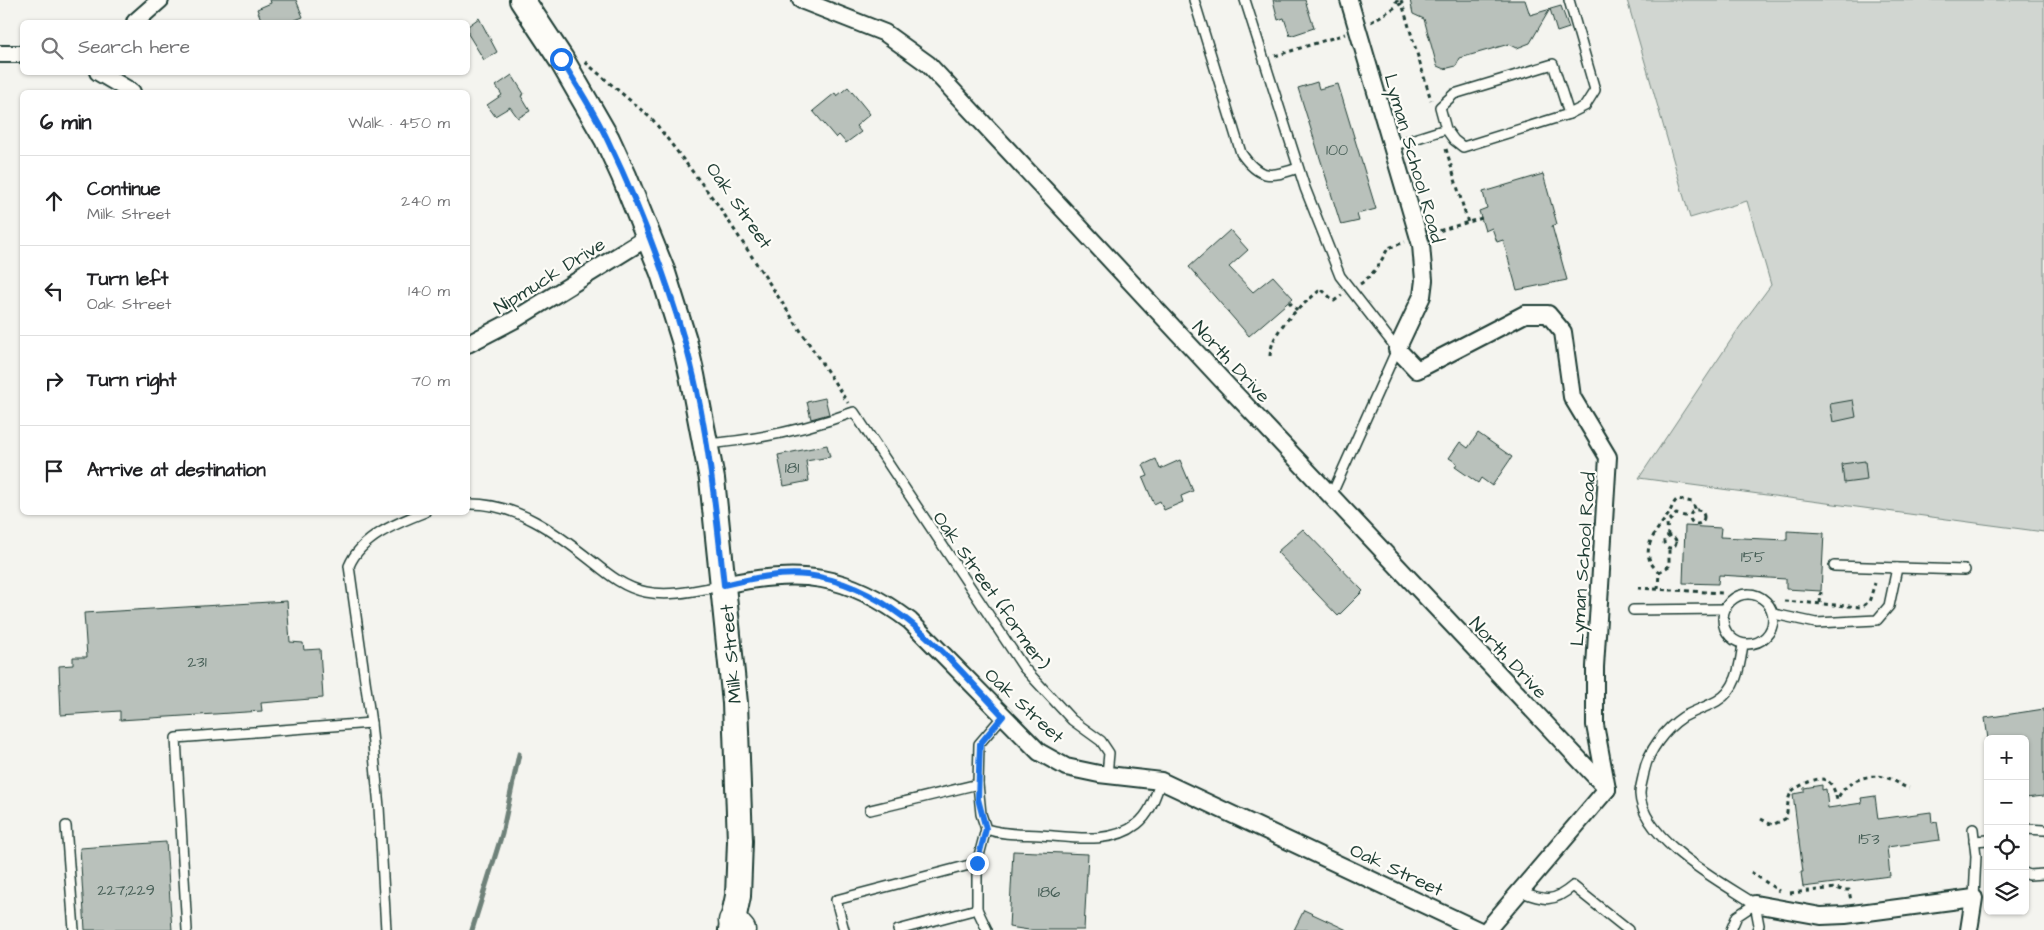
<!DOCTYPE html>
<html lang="en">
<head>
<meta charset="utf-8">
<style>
	:root { --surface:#fff; --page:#f2f2f2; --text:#202124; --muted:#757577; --line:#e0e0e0 }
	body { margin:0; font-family:"Architects Daughter",sans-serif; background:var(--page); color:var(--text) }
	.controls { position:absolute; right:15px; bottom:15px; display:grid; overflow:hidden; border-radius:8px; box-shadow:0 1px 4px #0004 }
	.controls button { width:45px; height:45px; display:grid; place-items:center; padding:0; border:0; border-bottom:1px solid var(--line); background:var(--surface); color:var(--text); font:25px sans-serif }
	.stop { position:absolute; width:15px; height:15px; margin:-11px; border:4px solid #1a73e8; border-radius:50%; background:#fff }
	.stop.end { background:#1a73e8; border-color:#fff; box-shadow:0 1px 5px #0008 }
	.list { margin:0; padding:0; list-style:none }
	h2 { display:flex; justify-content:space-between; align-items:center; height:65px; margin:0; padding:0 20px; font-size:21px }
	h2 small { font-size:16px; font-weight:400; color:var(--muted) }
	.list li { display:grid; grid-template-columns:32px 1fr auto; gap:15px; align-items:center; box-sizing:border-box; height:90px; padding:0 20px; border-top:1px solid var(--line) }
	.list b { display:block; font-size:19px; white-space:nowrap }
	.list p { margin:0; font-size:16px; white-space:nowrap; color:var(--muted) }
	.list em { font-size:16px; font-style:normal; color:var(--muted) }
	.icon { flex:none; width:28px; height:28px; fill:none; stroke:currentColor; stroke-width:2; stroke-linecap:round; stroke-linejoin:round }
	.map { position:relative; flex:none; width:2044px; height:930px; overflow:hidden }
	.search { position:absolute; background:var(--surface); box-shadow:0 1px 4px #0004; left:20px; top:20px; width:450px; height:55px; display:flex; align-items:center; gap:12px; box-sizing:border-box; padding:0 18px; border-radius:8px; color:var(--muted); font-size:19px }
	.panel { position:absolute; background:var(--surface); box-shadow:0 1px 4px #0004; left:20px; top:90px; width:450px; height:425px; border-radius:8px }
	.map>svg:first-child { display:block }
	.green { fill:#d1d6d1; stroke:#788a82 }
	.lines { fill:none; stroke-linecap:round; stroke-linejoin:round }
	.stream { stroke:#6e8179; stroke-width:5 }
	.building { fill:#b9c1bb; stroke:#1f3d34 }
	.service-casing { stroke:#1f3d34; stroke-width:12 }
	.minor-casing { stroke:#1f3d34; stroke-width:20 }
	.secondary-casing { stroke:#1f3d34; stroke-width:28 }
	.trunk-casing { stroke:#1f3d34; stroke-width:31 }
	.path { stroke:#1f3d34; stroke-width:3; stroke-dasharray:4 4; stroke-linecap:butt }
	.service { stroke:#fdfcf7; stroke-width:9 }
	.minor { stroke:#fdfcf7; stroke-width:16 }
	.secondary { stroke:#fdfcf7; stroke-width:24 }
	.trunk { stroke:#fdfcf7; stroke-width:28 }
	.route { stroke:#1a73e8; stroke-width:6 }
	.labels { text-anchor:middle; stroke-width:4.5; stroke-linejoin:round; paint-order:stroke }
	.number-label { font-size:16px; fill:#465e56 }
	.street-label { font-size:19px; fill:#1f3d34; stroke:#fdfcf7 }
</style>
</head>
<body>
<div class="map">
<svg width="2044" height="930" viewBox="0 0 2044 930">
	<rect width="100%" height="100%" fill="#f4f4ef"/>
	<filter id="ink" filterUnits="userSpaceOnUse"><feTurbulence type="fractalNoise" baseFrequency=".02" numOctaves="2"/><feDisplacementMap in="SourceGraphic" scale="10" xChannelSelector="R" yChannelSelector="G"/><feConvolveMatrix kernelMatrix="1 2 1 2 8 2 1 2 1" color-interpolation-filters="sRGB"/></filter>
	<g filter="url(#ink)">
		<polygon class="green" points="1627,0 2044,0 2044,532 1639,478 1739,328 1771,285 1747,201 1690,218"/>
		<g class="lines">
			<polyline class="stream" points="472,930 502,834 519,754"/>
		</g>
		<g class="building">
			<polygon points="270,0 296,0 303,17 290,22 262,22 257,9 271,3"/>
			<polygon points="1273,0 1305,0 1314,28 1290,36 1284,18 1278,20"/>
			<polygon points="1410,0 1525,0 1530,15 1561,6 1569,28 1557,32 1550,9 1530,43 1517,48 1509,44 1460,58 1456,66 1444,69 1437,66 1424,19 1413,14"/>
			<polygon points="479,18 497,52 484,60 468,34 468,26"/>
			<polygon points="512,75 524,94 521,96 530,111 518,118 510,107 495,116 487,105 502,95 496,86"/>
			<polygon points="1317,82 1319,89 1338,84 1376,209 1357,214 1359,221 1341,225 1298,88"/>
			<polygon points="848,87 870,114 856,126 861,132 846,143 839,135 836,138 813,111 835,93 837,96"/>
			<polygon points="1543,174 1557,224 1552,226 1567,280 1517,290 1503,240 1497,242 1492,228 1485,231 1479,211 1487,208 1483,192"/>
			<polygon points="1230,230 1248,250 1229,267 1253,292 1273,276 1293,298 1249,336 1189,267"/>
			<polygon points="825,398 829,414 811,419 807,402"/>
			<polygon points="1853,400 1856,417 1833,422 1830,404"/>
			<polygon points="1478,433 1512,457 1492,486 1481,478 1478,483 1455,467 1457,463 1449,458 1460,442 1468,448"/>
			<polygon points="827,445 830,457 806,461 809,481 784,486 778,455"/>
			<polygon points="1156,459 1160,469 1180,460 1193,491 1181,496 1183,502 1164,510 1160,501 1154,504 1143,478 1148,476 1143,465"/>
			<polygon points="1865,461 1867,480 1844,483 1842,464"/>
			<polygon points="1685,526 1721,528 1720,537 1787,540 1787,531 1824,533 1821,591 1786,589 1786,579 1719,575 1718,584 1683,583"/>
			<polygon points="1303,529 1363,591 1338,616 1277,552"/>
			<polygon points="287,601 290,642 303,643 304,650 320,649 323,698 261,703 262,711 120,720 120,711 61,715 59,666 73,665 73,657 87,657 84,613"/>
			<polygon points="2044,709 2044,796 2025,798 2025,739 1988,739 1985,718"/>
			<polygon points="1822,785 1822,790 1826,789 1828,808 1862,803 1861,798 1875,796 1878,819 1931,812 1932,823 1937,822 1940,840 1887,847 1890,876 1803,887 1801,872 1803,872 1793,794 1804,792 1804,788"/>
			<polygon points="166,842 172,930 85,930 80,848"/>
			<polygon points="1013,851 1088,854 1084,930 1029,930 1009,927"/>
			<polygon points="1304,910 1347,930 1294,930"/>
		</g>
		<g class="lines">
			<g class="service-casing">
				<g id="service">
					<path d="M 1194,0 L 1241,153 C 1259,179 1270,178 1298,168"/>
					<polyline points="1245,0 1305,188 1340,276 1397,349 1331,496"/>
					<polyline points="1569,114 1585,106 1595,90 1569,0"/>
					<polyline points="1392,146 1446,129 1440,107 1454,94 1553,64 1569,114 1463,147 1454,140 1446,129"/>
					<path d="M 706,444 C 756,440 807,429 854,412 L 1024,668 L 1072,720 L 1101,741 L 1109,753 L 1107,775"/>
					<path d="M 468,504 C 517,503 555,532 593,562 C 609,575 625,588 646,592 C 670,597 698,590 721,586"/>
					<polyline points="1834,566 1965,570"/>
					<circle cx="1748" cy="619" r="25"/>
					<polyline points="1633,610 1725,609"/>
					<polyline points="1774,614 1816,623 1877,620 1889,606 1897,568"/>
					<path d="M 1743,644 C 1740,664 1738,689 1717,701 C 1706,707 1694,711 1683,717 C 1665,729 1648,751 1644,772 C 1643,779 1640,787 1640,794 C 1642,840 1721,882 1755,904"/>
					<path d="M 978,784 L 981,814 L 986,829 C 1004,835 1022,834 1040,835 C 1071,837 1111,845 1137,824 C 1151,813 1155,796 1161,781"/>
					<polyline points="870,810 978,784 979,744 1003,716"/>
					<polyline points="66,826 74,930"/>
					<polyline points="1973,829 1976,856 1974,898"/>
					<polyline points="2025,829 2044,830"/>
					<polyline points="1974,841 1988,840"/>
					<polyline points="2025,873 2029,875 2044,874"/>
					<path d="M 1519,891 C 1544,900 1552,904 1573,886 L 1628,930"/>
					<polyline points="977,909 977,863"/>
					<polyline points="187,930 176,738 371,723"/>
					<path d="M 386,930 L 379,807 L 371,723 L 349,566 C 361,537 397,523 425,512"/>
					<polyline points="844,930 836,900 977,863 986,829"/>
					<polyline points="898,930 977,909 987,930"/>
					<polyline points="1731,930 1737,916 1755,904 1759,925 1757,930"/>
				</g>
			</g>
			<g class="minor-casing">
				<g id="minor">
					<polyline points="801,0 885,33 928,64 1221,379 1607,789"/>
					<polyline points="1349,0 1421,245 1424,280 1422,296 1397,349 1417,370 1525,314 1548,314 1563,332 1572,397 1608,457 1595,667 1595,725 1607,789"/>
					<polyline points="135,22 160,0"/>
					<polyline points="0,54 22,54"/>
					<polyline points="98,72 132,92"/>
					<polyline points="468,344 514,320 650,236"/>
					<path d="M 724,585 C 799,568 848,574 910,621 L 1039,752 L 1066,767 L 1099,774 L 1161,781 L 1478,930"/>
					<polyline points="1755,904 1821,916 1845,915 1974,898 1969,930"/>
					<polyline points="1487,930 1607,789"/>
				</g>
			</g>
			<g class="secondary-casing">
				<polyline id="secondary" points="522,0 561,59 607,139 624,176 663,273 684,340 692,375 712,479 735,703 740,841 738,896 731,930"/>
			</g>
			<g class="trunk-casing">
				<polyline id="trunk" points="733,921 741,930"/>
			</g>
			<g class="path">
				<polyline points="1401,0 1431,100"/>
				<polyline points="1371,22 1402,3 1393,0"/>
				<polyline points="1275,56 1345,34"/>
				<polyline points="585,62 653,120 718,205 848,403"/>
				<polyline points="1446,149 1468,223"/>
				<polyline points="1432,233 1482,218"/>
				<path d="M 1360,284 C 1373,276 1381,262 1388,248 L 1405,242"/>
				<polyline points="1289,302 1297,310"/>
				<path d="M 1270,356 C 1272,327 1301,307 1321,289 L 1334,301 L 1342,295"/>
				<circle cx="1697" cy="517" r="7"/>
				<circle cx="1670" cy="542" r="6"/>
				<polyline points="1668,536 1667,523 1676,514 1689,517"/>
				<polyline points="1659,572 1669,566 1669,549"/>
				<polyline points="1638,588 1723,593"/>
				<path d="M 1658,589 L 1659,572 C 1636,553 1655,533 1668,515 C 1672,509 1672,503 1678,499 L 1692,502 L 1696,510"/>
				<polyline points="1784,601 1861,607 1869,602 1875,583"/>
				<polyline points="1820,603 1821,592"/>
				<path d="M 1761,819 L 1772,825 L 1785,819 C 1789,811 1786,801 1791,793 C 1793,788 1799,787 1804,784 C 1823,775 1832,777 1837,800 C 1845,781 1868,772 1888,778 C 1895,780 1902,787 1909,788"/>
				<polyline points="1751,872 1779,891"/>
				<polyline points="1790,893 1837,888 1842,890 1849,890 1851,901"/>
			</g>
			<use href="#service" class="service"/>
			<use href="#minor" class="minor"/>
			<use href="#secondary" class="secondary"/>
			<use href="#trunk" class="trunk"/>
		</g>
	</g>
	<g class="lines" filter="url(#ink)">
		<path class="route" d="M 561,59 C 577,86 595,113 608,141 C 639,205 664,271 684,339 C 707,418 715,503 724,585 C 750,579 780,572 807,575 C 893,586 947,657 1003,716 L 980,744 L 978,799 L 986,829 L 977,863"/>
	</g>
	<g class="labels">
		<g class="number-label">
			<text x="1337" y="155">100</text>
			<text x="792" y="473">181</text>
			<text x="1753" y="562">155</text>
			<text x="197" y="667">231</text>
			<text x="1869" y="844">153</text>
			<text x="126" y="895">227;229</text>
			<text x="1049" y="897">186</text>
		</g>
		<g class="street-label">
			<text transform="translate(1415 158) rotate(74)" y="7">Lyman School Road</text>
			<text transform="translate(740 205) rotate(55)" y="7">Oak Street</text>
			<text transform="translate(549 275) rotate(-32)" y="7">Nipmuck Drive</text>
			<text transform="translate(1232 361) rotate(47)" y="7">North Drive</text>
			<text transform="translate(1582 559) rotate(-86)" y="7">Lyman School Road</text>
			<text transform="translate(992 590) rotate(55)" y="7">Oak Street (former)</text>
			<text transform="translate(730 654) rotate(-95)" y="7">Milk Street</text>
			<text transform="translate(1509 657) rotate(47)" y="7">North Drive</text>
			<text transform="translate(1025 705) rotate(43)" y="7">Oak Street</text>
			<text transform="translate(1397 869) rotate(25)" y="7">Oak Street</text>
		</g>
	</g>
</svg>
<div class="controls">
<button>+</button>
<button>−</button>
<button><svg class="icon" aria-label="locate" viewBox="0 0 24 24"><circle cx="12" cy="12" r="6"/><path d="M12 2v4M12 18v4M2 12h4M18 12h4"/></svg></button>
<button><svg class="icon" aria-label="layers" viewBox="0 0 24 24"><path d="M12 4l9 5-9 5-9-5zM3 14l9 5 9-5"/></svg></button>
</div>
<div class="stop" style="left:561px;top:59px"></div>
<div class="stop end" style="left:977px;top:863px"></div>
<div class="search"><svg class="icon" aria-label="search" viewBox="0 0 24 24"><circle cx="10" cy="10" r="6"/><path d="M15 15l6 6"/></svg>Search here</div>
<section class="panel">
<h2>6 min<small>Walk · 450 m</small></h2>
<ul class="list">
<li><svg class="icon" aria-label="ahead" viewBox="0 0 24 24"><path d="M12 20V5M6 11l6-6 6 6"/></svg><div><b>Continue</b><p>Milk Street</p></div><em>240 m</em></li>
<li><svg class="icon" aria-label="left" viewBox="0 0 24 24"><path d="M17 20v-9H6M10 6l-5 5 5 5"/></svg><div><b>Turn left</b><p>Oak Street</p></div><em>140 m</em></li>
<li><svg class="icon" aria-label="right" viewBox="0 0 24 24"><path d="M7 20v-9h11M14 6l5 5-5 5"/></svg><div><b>Turn right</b></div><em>70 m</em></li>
<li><svg class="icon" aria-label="arrive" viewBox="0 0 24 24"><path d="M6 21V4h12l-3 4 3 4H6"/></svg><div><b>Arrive at destination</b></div></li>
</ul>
</section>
</div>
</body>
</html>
